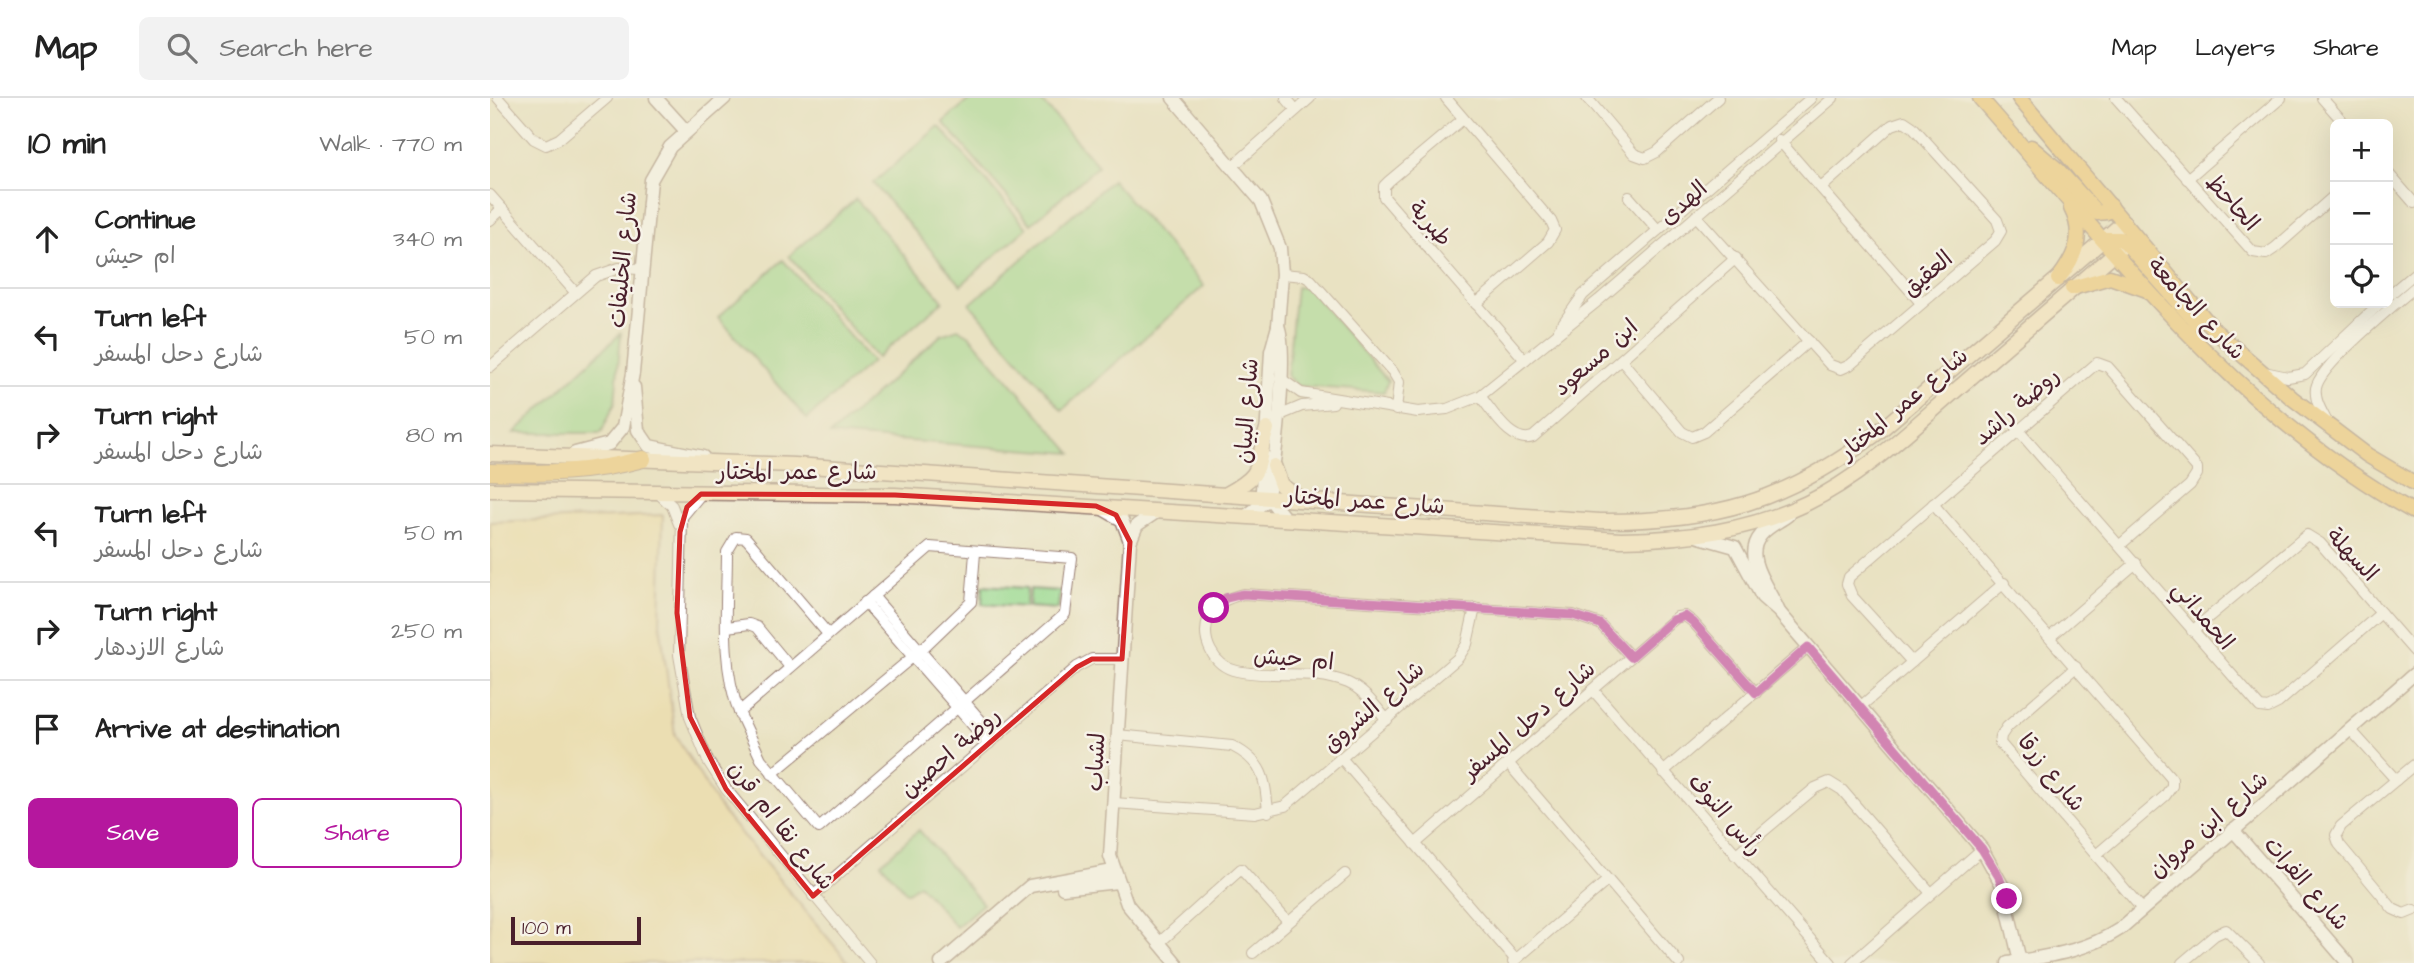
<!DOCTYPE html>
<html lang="en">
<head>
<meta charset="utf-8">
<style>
	:root { --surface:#fff; --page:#f2f2f2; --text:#222; --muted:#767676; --line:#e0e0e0; --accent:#b5179e }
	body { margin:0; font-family:"Architects Daughter","Playpen Sans Arabic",sans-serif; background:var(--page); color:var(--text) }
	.controls { position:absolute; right:21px; top:21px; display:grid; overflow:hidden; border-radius:10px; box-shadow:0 7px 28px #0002 }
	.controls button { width:63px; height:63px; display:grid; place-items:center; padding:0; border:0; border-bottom:2px solid var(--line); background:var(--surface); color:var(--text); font:35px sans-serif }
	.scale { position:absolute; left:21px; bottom:18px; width:130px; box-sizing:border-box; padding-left:7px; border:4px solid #4a1f2b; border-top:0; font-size:19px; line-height:24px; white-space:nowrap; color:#4a1f2b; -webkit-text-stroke:5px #f7f3e8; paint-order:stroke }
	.stop { position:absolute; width:21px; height:21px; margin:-16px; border:5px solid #b5179e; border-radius:50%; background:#fff }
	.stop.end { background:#b5179e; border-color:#fff; box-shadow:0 2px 7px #0008 }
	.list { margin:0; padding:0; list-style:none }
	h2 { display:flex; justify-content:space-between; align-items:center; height:91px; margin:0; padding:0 28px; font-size:30px }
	h2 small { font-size:23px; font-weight:400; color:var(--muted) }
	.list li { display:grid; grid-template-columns:46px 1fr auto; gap:21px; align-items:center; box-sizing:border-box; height:98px; padding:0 28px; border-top:2px solid var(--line) }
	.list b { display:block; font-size:26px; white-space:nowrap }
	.list p { margin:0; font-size:23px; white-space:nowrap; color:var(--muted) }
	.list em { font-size:23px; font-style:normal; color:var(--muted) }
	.actions { display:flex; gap:14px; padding:21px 28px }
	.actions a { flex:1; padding:16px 0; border:2px solid var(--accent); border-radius:10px; text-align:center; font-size:24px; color:var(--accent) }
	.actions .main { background:var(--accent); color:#fff }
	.icon { flex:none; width:38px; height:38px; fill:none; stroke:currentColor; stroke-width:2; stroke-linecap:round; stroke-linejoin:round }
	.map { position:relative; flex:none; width:1924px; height:865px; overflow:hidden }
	header { display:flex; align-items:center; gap:42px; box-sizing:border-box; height:98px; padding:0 35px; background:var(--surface); border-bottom:2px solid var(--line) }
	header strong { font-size:33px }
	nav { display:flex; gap:38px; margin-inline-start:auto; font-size:24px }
	.search { width:490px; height:63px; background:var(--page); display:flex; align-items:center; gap:18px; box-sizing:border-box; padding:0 24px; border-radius:10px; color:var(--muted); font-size:26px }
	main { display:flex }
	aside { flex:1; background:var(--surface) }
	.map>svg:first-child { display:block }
	.green { fill:#9ad98f; stroke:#727c5d; stroke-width:2 }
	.sand { fill:#eeda9e; stroke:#9c7c64; stroke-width:2 }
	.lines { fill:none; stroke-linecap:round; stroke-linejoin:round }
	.minor-casing { stroke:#9a8076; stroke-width:12 }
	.tertiary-casing { stroke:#9a8076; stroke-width:15 }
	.secondary-casing { stroke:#9a8076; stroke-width:17 }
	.primary-casing { stroke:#9a8076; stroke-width:17 }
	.trunk-casing { stroke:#9a8076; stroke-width:18 }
	.minor { stroke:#fff; stroke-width:10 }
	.tertiary { stroke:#fff; stroke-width:12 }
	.secondary { stroke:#fae7c3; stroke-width:14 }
	.primary { stroke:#f2c36a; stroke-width:14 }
	.trunk { stroke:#f2c36a; stroke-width:16 }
	.route { stroke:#b5179e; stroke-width:9 }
	.marked { fill:none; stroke:#d62828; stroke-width:5; stroke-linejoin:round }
	.labels { text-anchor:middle; stroke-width:5; stroke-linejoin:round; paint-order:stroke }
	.street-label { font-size:23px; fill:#4a1f2b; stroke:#f7f3e8 }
</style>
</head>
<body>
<header>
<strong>Map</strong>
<div class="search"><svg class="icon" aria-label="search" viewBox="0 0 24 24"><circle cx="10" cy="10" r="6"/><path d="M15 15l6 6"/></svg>Search here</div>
<nav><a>Map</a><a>Layers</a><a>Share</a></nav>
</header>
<main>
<aside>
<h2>10 min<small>Walk · 770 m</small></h2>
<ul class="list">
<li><svg class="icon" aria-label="ahead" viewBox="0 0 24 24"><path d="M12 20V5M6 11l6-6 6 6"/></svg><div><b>Continue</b><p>ام حيش</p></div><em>340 m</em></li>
<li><svg class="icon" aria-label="left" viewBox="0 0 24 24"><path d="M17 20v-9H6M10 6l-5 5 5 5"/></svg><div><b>Turn left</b><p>شارع دحل المسفر</p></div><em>50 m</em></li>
<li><svg class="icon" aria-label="right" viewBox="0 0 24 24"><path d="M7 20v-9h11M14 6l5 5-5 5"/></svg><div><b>Turn right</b><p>شارع دحل المسفر</p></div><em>80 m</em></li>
<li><svg class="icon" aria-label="left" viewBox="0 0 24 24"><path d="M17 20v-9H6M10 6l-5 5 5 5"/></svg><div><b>Turn left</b><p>شارع دحل المسفر</p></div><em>50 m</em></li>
<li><svg class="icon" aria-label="right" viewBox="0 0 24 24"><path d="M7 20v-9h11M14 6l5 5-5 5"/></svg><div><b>Turn right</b><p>شارع الازدهار</p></div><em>250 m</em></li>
<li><svg class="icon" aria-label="arrive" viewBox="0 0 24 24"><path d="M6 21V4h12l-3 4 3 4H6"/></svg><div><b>Arrive at destination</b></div></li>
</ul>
<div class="actions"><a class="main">Save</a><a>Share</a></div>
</aside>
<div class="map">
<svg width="1924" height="865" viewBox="0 0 1924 865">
	<rect width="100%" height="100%" fill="#f7f3e8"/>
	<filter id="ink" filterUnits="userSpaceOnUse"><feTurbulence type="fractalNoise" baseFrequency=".0143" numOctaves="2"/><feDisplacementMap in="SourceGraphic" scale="14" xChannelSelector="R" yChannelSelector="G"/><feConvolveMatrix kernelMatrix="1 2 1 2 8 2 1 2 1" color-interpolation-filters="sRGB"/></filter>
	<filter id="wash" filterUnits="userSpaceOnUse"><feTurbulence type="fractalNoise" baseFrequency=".00686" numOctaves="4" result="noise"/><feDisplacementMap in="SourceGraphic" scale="28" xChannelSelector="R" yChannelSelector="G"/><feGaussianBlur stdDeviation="1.57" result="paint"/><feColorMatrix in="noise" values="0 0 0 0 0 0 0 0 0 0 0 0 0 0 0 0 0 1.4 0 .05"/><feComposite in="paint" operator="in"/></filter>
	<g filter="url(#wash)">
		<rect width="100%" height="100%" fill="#e9e2c2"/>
		<g class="green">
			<polygon points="481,0 549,0 608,68 541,126 453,24"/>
			<polygon points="449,28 537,130 471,187 383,85"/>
			<polygon points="622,82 714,188 572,312 480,206"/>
			<polygon points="366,101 453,203 387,260 299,158"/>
			<polygon points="293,162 382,264 317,321 228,219"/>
			<polygon points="806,189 818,190 898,283 894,294 807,288 797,278"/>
			<polygon points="468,231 480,238 582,355 340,337 451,237"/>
			<polygon points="131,235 125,305 111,335 24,335"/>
			<polygon points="493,487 537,490 536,509 492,506"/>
			<polygon points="540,491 570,493 568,511 539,509"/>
			<polygon points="429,732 493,806 466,829 429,786 417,795 391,765"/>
		</g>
		<polygon class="sand" points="173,417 170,525 185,637 231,712 359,865 0,865 0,424"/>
	</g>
	<g filter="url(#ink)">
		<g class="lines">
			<g class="minor-casing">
				<g id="minor">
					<polyline points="8,0 44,41 56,47 69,41 117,0"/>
					<polyline points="796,0 806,12"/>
					<polyline points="956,0 1061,123 1065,132 1058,144 986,206"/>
					<polyline points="1097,0 1144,56 1155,60 1167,54 1228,0"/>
					<polyline points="1626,0 1763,154 1776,156 1785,150 1845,97"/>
					<polyline points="1832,0 1855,26"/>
					<polyline points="973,21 899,83 894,88 894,99 1035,262"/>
					<polyline points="1289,42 1431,205"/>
					<polyline points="742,69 820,0"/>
					<polyline points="1898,75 1924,105"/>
					<polyline points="1697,81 1791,0"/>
					<polyline points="0,97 85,194"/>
					<polyline points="1139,99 1168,132"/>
					<polyline points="1206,118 1340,267 1351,271 1360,267 1505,143 1511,133 1507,122 1423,29 1414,23 1402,27 1331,90"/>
					<polyline points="0,122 12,111"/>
					<polyline points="792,176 814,178 821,182 903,274 909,284 906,312"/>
					<polyline points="1898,198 1924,176"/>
					<polyline points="1069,231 1093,197 1321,0"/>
					<polyline points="1132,263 1192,334 1202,339 1214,334 1319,243"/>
					<polyline points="0,269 106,178 129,170 150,171"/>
					<polyline points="1774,274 1798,279 1815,276 1890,205"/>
					<polyline points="790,280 811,295 928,314 957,311 990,298 1109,202 1343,0"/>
					<path d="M 990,298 C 1002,312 1021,347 1043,339 L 1246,160"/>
					<polyline points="788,318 812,308 843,305"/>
					<path d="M 1838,326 C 1833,315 1824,303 1826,290 C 1830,267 1904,207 1924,190"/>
					<polyline points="1527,331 1770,609 1778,610 1788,605 1891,515"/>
					<polyline points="167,394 182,408 189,426"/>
					<polyline points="211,396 192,419 189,557 200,619 218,663 236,691 380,865"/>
					<polyline points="1443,406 1682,681 1682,688 1675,698 1606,757"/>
					<polygon points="440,449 582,460 575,516 329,730 271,661 249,614"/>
					<polyline points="383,498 506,640"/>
					<polyline points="375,504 499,646"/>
					<polyline points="237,529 259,526 267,529 300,569"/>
					<polyline points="1702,533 1817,437 1830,445 1924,553"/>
					<polyline points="1560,539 1646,465"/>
					<polyline points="1422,564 1362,498 1357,486 1359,479 1607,265 1618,269 1707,370 1707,376 1700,387 1630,447"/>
					<polyline points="1586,569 1517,629 1511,638 1510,645 1652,811"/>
					<polyline points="1103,592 1341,865"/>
					<polyline points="1370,609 1514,485"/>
					<path d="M 249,614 C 230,565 237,505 237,454 L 246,439 L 256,440 L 338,536"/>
					<path d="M 897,622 C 886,609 874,592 858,585 C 823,570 783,581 747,573 C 723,568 710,541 719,519 C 725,504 739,500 753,496 L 1083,517 L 1110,526 L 1141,559"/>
					<polyline points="1860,631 1906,682"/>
					<path d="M 627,637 L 742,648 C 774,664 775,681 778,714"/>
					<polyline points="852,661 1025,861"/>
					<polyline points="1018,665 1189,865"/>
					<polyline points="1924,667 1851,728 1846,737 1849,746 1903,811 1914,816 1924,812"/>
					<polyline points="1173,674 1318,549"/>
					<polyline points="282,676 431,552 481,504 485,455"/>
					<polyline points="624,705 765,715 795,708 968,560 977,546 985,510"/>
					<polyline points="925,746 1187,519 1195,518 1203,524 1266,595"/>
					<polyline points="1245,757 1325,690 1339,684 1352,692 1441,795"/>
					<polyline points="323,798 587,569 602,561 632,561"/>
					<polyline points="669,845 751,771 798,824"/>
					<polyline points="763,855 855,776"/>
					<polyline points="1023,864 1118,782"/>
					<polyline points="1362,865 1492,751"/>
					<polyline points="1692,865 1725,837 1736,832 1769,865"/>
				</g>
			</g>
			<g class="tertiary-casing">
				<g id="tertiary">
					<polyline points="166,0 196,33"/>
					<polyline points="683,0 771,103 790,150 792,176 788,228 781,253 776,340"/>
					<polyline points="144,289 148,332 159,348 213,359"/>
					<polyline points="85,355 119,346 133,329 143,275 161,82 180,49 235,0"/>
					<polyline points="774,358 772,392 794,419"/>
					<polyline points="613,411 632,422 640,443"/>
					<polyline points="668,413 647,427 640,444 620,758 637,806 686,865"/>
					<path d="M 757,417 L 775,404 C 786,381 798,250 788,228"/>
					<polyline points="1206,438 1245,449 1272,499 1289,514 1492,751 1512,787 1530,863"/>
					<path d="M 1289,514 C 1281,492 1251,460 1271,437 C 1278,428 1289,424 1298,417"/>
					<polyline points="1743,732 1858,865"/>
					<polyline points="573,790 627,784"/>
					<polyline points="451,865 540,788 623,773"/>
					<path d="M 1518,865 C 1558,858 1595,854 1630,831 L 1924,576"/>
				</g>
			</g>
			<g class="secondary-casing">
				<g id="secondary">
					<path d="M 0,356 L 305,367 L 1110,423 C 1223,424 1295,404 1386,336 L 1634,124"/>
					<polyline points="784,368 791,387 809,400"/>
					<path d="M 0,392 L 405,397 L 1131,442 C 1195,441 1259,433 1317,405 C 1373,378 1419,333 1465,293 C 1521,244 1578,196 1634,147"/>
					<path d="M 737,396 C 777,374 764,370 777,331"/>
				</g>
			</g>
			<g class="primary-casing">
				<g id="primary">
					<path d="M 1490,0 C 1624,152 1744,314 1924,414"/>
					<polyline points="1529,0 1725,233 1802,300 1877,357 1924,385"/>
					<polyline points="1541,49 1568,72 1607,115 1617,114 1621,108"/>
					<polyline points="1614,141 1630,141 1636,145 1707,225"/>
					<path d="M 1568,181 C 1586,158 1595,137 1581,110"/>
					<polyline points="1582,190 1620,179 1654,191"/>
				</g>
			</g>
			<g class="trunk-casing">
				<path id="trunk" d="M 0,374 C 52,376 102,375 153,361"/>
			</g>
			<use href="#minor" class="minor"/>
			<use href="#tertiary" class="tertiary"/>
			<use href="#secondary" class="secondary"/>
			<use href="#primary" class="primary"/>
			<use href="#trunk" class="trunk"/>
		</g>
	</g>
	<g class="lines" filter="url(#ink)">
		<polyline class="route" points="724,510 736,500 753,496 1083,517 1110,526 1141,559 1183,522 1195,518 1203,524 1266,595 1318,549 1492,751 1509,779 1517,801"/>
	</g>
	<path d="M0 0H1924V865H0ZM 211,396 L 405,397 L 606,408 L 626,417 L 640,444 L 632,561 L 602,561 L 587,569 L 323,798 L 236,691 L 200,619 L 187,515 L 190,434 L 197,409 Z" fill="#e9e2c2" fill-opacity=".55" fill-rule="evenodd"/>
	<path class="marked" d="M 211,396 L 405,397 L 606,408 L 626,417 L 640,444 L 632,561 L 602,561 L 587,569 L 323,798 L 236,691 L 200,619 L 187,515 L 190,434 L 197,409 Z"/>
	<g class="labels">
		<g class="street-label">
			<text transform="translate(1193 104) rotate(-41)" y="8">الهدى</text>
			<text transform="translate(1743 104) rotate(48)" y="8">الجاحظ</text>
			<text transform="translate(941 125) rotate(49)" y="8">طبرية</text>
			<text transform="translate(132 162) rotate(-85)" y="8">شارع الخليفات</text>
			<text transform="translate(1437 175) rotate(-40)" y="8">العقيق</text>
			<text transform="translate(1707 210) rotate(47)" y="8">شارع الجامعة</text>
			<text transform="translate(1105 259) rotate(-41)" y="8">ابن مسعود</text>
			<text transform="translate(1413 305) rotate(-40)" y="8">شارع عمر المختار</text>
			<text transform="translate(1526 308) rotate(-41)" y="8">روضة راشد</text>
			<text transform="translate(756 313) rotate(-86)" y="8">شارع البيان</text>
			<text x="307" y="381">شارع عمر المختار</text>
			<text transform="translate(875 402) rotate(4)" y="8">شارع عمر المختار</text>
			<text transform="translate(1863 456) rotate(47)" y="8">السهلة</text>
			<text transform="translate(1714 517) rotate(50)" y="8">الحمداني</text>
			<text transform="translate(804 560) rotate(5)" y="8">ام حيش</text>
			<text transform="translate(883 608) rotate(-41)" y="8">شارع الشروق</text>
			<text transform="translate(1038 622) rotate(-41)" y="8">شارع دحل المسفر</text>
			<text transform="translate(460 654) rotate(-41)" y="8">روضة احصين</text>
			<text transform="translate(605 664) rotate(-87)" y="8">لشباب</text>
			<text transform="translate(1562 674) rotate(51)" y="8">شارع زرقا</text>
			<text transform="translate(1236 716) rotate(49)" y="8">رأس النوف</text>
			<text transform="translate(1718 726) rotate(-41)" y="8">شارع ابن مروان</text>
			<text transform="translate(292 727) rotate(52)" y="8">شارع نقا ام قرن</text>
			<text transform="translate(1817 785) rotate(49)" y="8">شارع الفرات</text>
		</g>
	</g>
</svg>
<div class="controls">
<button>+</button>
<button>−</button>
<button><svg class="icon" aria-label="locate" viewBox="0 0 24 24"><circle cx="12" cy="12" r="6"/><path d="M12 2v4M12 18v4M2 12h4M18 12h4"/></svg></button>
</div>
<div class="scale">100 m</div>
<div class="stop" style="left:724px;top:510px"></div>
<div class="stop end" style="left:1517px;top:801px"></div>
</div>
</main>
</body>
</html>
